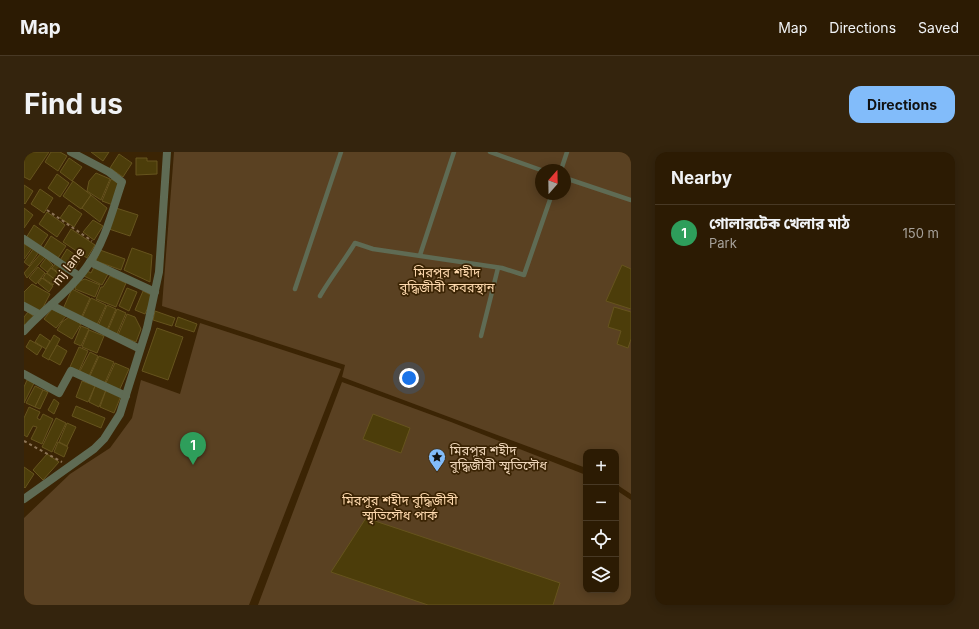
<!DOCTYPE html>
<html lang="en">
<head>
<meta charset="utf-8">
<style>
	:root { --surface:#2c1b03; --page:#34240d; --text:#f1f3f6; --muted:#a6a19a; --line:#483925; --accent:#82bcfa }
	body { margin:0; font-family:Inter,"Noto Sans Bengali",sans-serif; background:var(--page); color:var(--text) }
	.controls { position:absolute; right:12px; bottom:12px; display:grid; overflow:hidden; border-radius:8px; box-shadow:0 2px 10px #0003 }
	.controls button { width:36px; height:36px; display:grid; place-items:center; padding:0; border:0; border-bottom:1px solid var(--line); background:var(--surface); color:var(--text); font:20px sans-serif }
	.compass { position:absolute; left:511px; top:12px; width:36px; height:36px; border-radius:50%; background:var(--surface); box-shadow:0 2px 10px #0003; rotate:20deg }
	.you { position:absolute; left:385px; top:226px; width:14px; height:14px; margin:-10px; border:3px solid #fff; border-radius:50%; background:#1a73e8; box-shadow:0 0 0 6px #1a73e833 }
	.badge { display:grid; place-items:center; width:26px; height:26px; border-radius:50%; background:var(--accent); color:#fff; font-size:13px; font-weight:700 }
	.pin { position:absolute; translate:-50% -33px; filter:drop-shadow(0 1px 2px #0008) }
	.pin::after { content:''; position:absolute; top:21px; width:14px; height:12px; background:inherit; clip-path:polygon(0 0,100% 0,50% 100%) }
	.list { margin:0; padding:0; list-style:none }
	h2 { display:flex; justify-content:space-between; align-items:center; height:52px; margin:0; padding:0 16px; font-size:17px }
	h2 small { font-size:13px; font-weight:400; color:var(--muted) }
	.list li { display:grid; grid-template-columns:26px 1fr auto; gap:12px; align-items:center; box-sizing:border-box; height:56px; padding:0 16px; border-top:1px solid var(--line) }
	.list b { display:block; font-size:15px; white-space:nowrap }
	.list p { margin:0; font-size:13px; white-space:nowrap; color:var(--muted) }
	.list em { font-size:13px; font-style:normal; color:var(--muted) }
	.icon { flex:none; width:22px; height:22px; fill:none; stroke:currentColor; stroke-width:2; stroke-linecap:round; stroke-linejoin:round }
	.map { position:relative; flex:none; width:607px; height:453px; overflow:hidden; border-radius:12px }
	header { display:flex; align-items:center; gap:24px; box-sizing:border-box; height:56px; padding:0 20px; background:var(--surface); border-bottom:1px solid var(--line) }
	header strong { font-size:19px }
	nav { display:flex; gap:22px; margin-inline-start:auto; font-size:14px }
	.intro { display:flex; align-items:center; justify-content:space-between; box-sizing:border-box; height:96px; padding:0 24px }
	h1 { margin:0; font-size:28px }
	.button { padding:10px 18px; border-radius:12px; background:var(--accent); color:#111; font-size:14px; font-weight:700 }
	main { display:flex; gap:24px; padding:0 24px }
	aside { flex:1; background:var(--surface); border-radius:12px; box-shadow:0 2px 10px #0003 }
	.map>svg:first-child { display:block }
	.green { fill:#5a4122; fill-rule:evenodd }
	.building { fill:#4c3d0a; stroke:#66541e }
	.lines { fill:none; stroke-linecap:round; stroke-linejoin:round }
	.path { stroke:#8b7355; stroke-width:2; stroke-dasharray:3 3; stroke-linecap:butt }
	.service { stroke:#5f6b54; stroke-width:4.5 }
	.minor { stroke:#5f6b54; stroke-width:8 }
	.labels { text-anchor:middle; stroke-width:3.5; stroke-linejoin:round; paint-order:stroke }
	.street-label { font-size:13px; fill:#efd6ba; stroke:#3b2404 }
	.park-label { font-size:13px; fill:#fed9ae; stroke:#3b2404 }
	.poi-label { font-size:13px; fill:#efd6ba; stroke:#3b2404; text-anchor:start }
</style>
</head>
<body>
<header>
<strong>Map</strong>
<nav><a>Map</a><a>Directions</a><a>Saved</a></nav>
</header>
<div class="intro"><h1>Find us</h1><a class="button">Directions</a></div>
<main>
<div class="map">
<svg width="607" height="453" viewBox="0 0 607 453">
	<rect width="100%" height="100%" fill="#3b2404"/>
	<g class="green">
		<path d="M 150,0 L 607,0 L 607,342 L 592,332 L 592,300 L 562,300 L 562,316 L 318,225 L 321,213 L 138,154 ZM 517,18 L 541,18 L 541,42 L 517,42 Z"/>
		<polygon points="176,171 317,217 225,453 0,453 0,366 46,322 86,296 108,266 117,228 156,242"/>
		<polygon points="318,230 427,270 562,323 562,438 592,438 592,338 607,348 607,453 234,453"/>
	</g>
	<g class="building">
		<polygon points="0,0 25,0 6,28 0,25"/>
		<polygon points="27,0 36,0 43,4 34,19 21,10"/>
		<polygon points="67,0 85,0 79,9"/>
		<polygon points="95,2 108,11 99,25 86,16"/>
		<polygon points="45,6 58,15 48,29 36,20"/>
		<polygon points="112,6 123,6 123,9 133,9 133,22 112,23"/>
		<polygon points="72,21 86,27 77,48 63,39 65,29"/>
		<polygon points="33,22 45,31 36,45 24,36"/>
		<polygon points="87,27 98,32 89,53 78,49"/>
		<polygon points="49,29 67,43 57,57 39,44"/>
		<polygon points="0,33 9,39 1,52 0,51"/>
		<polygon points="16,37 29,46 20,61 7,52"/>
		<polygon points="67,43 83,56 76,70 58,56"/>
		<polygon points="45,53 58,62 50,75 36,66"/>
		<polygon points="0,56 9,63 0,76"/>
		<polygon points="92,56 114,63 106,84 85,77"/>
		<polygon points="23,60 41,73 33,85 15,72"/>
		<polygon points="69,68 79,74 70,88 59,80"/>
		<polygon points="10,73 24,83 16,95 2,86"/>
		<polygon points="47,77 71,93 63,106 39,90"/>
		<polygon points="27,84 42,94 34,106 19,97"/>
		<polygon points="0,92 8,96 0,107"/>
		<polygon points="10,96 15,100 5,114 0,110"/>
		<polygon points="108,96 128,103 126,130 100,118"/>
		<polygon points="43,97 57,107 49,119 35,110"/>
		<polygon points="76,98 101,107 97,118 72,109"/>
		<polygon points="17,101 21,105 3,126 0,121"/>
		<polygon points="22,106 29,113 23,120 16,114"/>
		<polygon points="32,111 42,119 39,124 28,116"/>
		<polygon points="598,113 607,117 607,157 582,149"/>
		<polygon points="14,115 21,121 12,132 5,126"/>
		<polygon points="70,115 84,122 78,133 60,124 63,119 67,121"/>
		<polygon points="27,116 36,123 33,129 23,121"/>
		<polygon points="22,121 32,128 29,133 19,126"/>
		<polygon points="86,124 102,131 92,155 72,147 77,135 79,135"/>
		<polygon points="18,126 29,134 25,140 14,131"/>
		<polygon points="61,127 76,133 71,145 51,137 53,130"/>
		<polygon points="8,132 26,142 16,161 0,152 0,140"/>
		<polygon points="103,136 113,140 105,159 95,154"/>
		<polygon points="48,137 66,146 57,166 39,157"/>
		<polygon points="119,139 129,144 121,162 111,158"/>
		<polygon points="67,146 82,153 73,173 58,166"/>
		<polygon points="83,153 92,157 83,178 74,174"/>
		<polygon points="590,155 607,160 607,187 604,196 593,192 597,179 584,175"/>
		<polygon points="28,157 42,164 32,176 20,167"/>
		<polygon points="93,157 102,161 93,182 84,178"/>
		<polygon points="131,159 151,166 148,174 129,168"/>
		<polygon points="4,160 12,166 2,174 0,172 0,165"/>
		<polygon points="103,162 111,165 117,177 112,190 94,183"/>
		<polygon points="45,165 57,172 48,187 33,178 38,170"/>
		<polygon points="154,165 173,172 170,180 151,174"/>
		<polygon points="57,174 65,177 57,194 50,191"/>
		<polygon points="133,176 159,185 144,228 118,219"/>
		<polygon points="65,178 80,184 73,201 58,195"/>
		<polygon points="16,182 26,189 22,197 11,190"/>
		<polygon points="30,183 36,187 25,208 18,204"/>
		<polygon points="6,188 18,195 13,203 2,195"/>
		<polygon points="33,193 43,199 36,213 25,207"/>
		<polygon points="55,195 64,199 55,219 46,215"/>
		<polygon points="66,200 74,204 65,224 56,219"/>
		<polygon points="75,204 90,210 80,233 65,226"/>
		<polygon points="91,211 105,217 95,239 81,233"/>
		<polygon points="3,228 10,231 0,251 0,235"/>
		<polygon points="58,229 71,234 64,250 52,245"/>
		<polygon points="11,234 19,238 11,255 2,251"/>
		<polygon points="71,234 82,238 75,255 65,250"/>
		<polygon points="19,238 24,240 16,257 11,255"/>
		<polygon points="82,238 97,244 90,261 76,255"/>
		<polygon points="30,247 35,251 30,262 24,258"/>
		<polygon points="52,254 81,266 77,276 48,264"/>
		<polygon points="5,255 16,260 13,266 16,268 19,262 29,267 18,292 7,287 13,275 9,274 3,285 0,283 0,266"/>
		<polygon points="349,262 386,276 377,301 339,287"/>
		<polygon points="32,266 42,271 28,300 18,295"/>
		<polygon points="43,271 52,275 43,294 35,290"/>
		<polygon points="34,290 44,295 40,305 30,300"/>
		<polygon points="23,302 35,310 19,328 9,318"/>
		<polygon points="0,315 10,322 1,336 0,335"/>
		<polygon points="342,366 536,431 529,453 404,453 307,420"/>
	</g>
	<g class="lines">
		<g class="path">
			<polyline points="23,58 68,89"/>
			<polyline points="0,289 38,310"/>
		</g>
		<g class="service">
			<polyline points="466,0 517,18"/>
			<polyline points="537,18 543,0"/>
			<polyline points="541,26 607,48"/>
			<polyline points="396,103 430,0"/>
			<polyline points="271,137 317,0"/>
			<path d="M 296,144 C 307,125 320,109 331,91 L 349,97 L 478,116 L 500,123 L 528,42"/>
			<polyline points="457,184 474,116"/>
		</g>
		<g class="minor">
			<polyline points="0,87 55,124"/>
			<polyline points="66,110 131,140"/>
			<polyline points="27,153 116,197"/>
			<polyline points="0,154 15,162"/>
			<path d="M 0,179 C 21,156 49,137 66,110 C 82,87 89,56 98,30 L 85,20 L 47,0"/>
			<polyline points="0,222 35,241 47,219 102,244"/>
			<polyline points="0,347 70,297 80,287 96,262 123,176 135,120 143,0"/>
		</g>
	</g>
	<defs>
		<g id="sight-pin" transform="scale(0.9)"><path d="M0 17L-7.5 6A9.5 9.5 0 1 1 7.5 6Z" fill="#82bcfa" stroke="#3b2404"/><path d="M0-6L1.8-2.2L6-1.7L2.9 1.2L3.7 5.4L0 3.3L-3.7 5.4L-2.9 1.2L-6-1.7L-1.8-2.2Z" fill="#111"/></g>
	</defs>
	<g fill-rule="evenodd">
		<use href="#sight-pin" x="413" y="305"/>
	</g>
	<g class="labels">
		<g class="street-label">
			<text transform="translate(44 114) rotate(-52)" y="5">mj lane</text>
		</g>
		<g class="park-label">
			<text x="423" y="125">মিরপুর শহীদ<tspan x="423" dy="15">বুদ্ধিজীবী কবরস্থান</tspan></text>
			<text x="376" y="353">মিরপুর শহীদ বুদ্ধিজীবী<tspan x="376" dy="15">স্মৃতিসৌধ পার্ক</tspan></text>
		</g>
		<g class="poi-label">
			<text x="426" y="303">মিরপুর শহীদ<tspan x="426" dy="15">বুদ্ধিজীবী স্মৃতিসৌধ</tspan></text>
		</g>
	</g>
</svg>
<div class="controls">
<button>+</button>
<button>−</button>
<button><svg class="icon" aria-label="locate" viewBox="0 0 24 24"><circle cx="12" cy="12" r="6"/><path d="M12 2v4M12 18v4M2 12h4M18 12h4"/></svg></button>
<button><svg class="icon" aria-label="layers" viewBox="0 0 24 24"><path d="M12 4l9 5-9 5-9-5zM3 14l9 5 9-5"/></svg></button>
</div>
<svg class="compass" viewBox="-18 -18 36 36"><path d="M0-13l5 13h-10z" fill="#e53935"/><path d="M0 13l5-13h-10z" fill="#a6a19a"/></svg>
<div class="you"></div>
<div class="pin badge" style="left:169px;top:313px;background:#2e9e5b">1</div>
</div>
<aside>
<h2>Nearby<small></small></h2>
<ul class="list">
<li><span class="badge" style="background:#2e9e5b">1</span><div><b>গোলারটেক খেলার মাঠ</b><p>Park</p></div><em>150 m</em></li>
</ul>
</aside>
</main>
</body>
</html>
